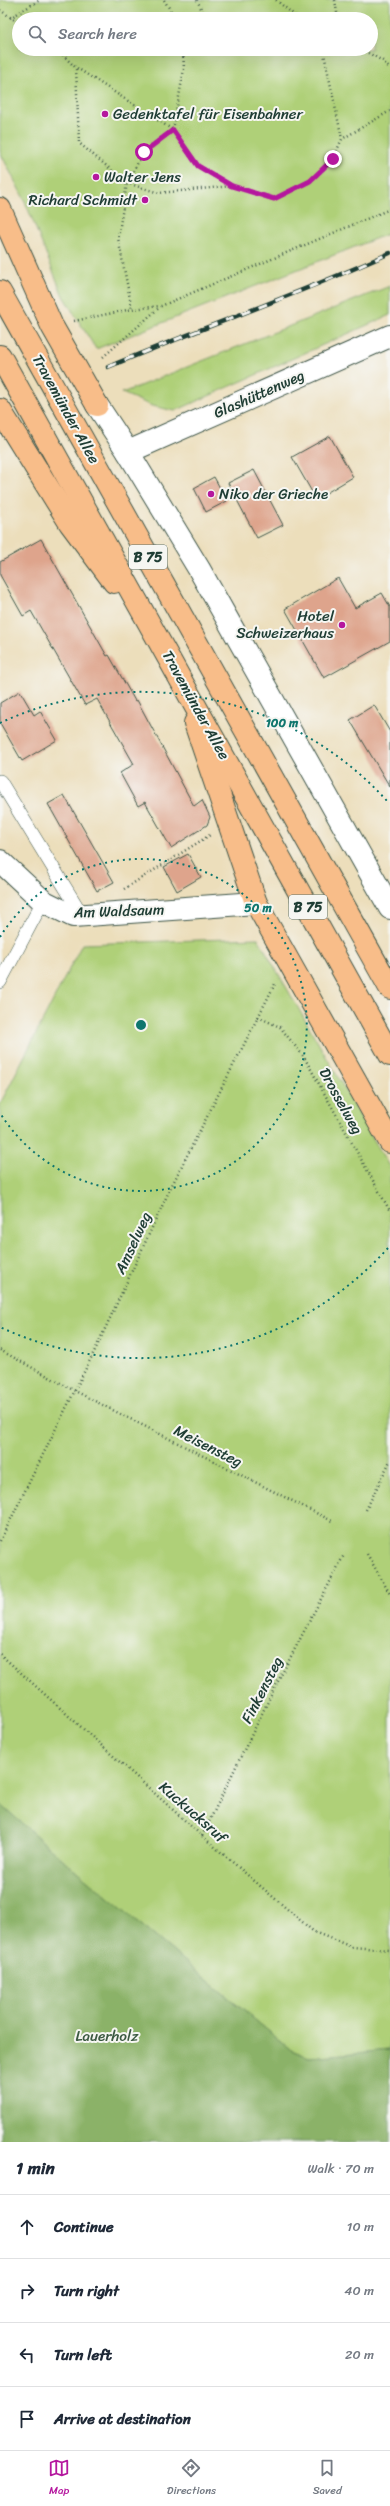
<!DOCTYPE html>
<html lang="en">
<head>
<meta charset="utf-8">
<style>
	:root { --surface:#fff; --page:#f2f2f3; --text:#1f2937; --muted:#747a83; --line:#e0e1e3; --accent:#b5179e }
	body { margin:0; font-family:Sriracha,sans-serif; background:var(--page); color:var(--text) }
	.stop { position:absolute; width:12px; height:12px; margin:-9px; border:3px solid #b5179e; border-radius:50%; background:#fff }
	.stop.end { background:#b5179e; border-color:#fff; box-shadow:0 1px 4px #0008 }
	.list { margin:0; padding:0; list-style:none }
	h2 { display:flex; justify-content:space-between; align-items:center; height:52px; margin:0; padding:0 16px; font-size:17px }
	h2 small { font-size:13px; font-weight:400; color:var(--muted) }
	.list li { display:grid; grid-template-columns:26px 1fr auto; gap:12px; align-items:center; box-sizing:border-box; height:64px; padding:0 16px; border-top:1px solid var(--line) }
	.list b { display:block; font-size:15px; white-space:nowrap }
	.list em { font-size:13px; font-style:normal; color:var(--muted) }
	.icon { flex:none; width:22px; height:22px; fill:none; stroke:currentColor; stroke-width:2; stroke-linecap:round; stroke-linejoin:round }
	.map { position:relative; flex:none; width:390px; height:2142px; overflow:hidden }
	.search { position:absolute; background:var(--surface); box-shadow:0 4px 16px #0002; left:12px; right:12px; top:12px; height:44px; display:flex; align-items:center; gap:10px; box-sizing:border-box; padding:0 14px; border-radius:22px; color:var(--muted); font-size:15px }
	.sheet { height:308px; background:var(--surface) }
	nav { display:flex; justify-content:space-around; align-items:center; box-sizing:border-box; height:56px; border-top:1px solid var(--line); background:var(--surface); font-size:11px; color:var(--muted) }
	nav a { display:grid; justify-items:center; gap:2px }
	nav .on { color:var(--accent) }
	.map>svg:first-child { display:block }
	.green { fill:#afd078; stroke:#678656; fill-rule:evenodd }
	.forest { fill:#8bb268; stroke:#55784e }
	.building { fill:#dea48c }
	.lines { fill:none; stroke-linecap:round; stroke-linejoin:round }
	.service-casing { stroke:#3e5548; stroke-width:14 }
	.minor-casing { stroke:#3e5548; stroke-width:24 }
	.tertiary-casing { stroke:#3e5548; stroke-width:24 }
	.trunk-casing { stroke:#3e5548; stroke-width:24 }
	.path { stroke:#3e5548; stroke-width:2.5; stroke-dasharray:1 3; stroke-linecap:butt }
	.service { stroke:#fff; stroke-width:13 }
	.minor { stroke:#fff; stroke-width:22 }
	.tertiary { stroke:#fff; stroke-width:22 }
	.trunk { stroke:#f8bd89; stroke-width:22 }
	.rail-casing { stroke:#1f3d34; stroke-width:4.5 }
	.rail { stroke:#f6f6f2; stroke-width:3; stroke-dasharray:9; stroke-linecap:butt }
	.route { stroke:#b5179e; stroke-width:5 }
	.ring { fill:none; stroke:#0f766e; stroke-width:2; stroke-dasharray:2 4 }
	.poi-dot { fill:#b5179e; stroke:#f6f6f2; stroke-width:1.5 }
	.labels { text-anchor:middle; stroke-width:4; stroke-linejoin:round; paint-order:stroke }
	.shield { fill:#f6f6f2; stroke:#60746d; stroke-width:1 }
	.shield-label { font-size:14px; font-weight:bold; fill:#1f3d34 }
	.poi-label { font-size:15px; fill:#1f3d34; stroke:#f6f6f2; text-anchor:start }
	.street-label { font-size:15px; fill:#1f3d34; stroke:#f6f6f2 }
	.park-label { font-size:15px; fill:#3c5a42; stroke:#f6f6f2 }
	.centre { fill:#0f766e; stroke:#f6f6f2; stroke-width:2 }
	.ring-label { font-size:12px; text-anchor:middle; font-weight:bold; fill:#0f766e; stroke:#f6f6f2; stroke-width:4; stroke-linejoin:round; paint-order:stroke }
</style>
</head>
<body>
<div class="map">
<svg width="390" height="2142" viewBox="0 0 390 2142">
	<rect width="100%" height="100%" fill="#f6f6f2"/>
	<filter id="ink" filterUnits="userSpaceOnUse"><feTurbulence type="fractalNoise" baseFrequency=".025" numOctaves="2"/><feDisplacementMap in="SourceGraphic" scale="8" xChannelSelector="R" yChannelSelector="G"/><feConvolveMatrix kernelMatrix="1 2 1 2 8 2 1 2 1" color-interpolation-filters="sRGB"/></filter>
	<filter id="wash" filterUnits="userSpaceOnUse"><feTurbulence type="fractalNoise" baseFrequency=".012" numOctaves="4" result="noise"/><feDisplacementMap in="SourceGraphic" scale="16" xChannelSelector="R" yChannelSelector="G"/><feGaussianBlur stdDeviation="0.9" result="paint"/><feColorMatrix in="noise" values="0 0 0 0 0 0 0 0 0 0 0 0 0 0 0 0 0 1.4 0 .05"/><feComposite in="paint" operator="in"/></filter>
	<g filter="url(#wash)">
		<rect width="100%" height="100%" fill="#ecdebb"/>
		<g class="green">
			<path d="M 0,0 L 390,0 L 390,233 L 96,349 L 63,296 L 24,199 L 0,152 ZM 19,19 L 371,19 L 371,49 L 19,49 Z"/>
			<polygon points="390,286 390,315 175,411 152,406 122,393"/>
			<polygon points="258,938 390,1168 390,2050 309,2057 291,2050 67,1863 0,1804 0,1104 82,944"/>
		</g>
		<polygon class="forest" points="0,1804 67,1863 291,2050 309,2057 390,2050 390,2142 0,2142"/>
		<g id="blocks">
			<g class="building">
				<polygon points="330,436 353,477 316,499 292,457"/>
				<polygon points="254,470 283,525 257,538 228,483"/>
				<polygon points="214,477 227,501 206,512 194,488"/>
				<polygon points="41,539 107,656 109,655 135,701 137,700 194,806 202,800 210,817 207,825 171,848 145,802 138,806 120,773 134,764 97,699 85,705 31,611 23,616 0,575 0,562"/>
				<polygon points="338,578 355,608 382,593 390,607 390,641 324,678 285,609"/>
				<polygon points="20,691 34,715 40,711 57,740 22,761 0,723 0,703"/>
				<polygon points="374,705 390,732 390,787 350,720"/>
				<polygon points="64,795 114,882 97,891 48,804"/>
				<polygon points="188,854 201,877 177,891 164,867"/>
			</g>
		</g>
	</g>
	<g filter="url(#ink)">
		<use href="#blocks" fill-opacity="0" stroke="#3e5548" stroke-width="1"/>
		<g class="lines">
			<g class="service-casing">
				<g id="service">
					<polyline points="0,781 82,915"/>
					<polyline points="0,982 43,901"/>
				</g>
			</g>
			<g class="minor-casing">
				<g id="minor">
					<polyline points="128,452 199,569 390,908"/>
					<polyline points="0,861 43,901 73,916 256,903"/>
				</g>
			</g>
			<g class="tertiary-casing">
				<polyline id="tertiary" points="97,405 128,452 390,336"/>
			</g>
			<g class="trunk-casing">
				<g id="trunk">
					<polyline points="0,209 52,326 97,405"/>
					<polyline points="0,292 390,988"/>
					<polyline points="0,356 390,1055"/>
					<polyline points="0,410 70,523 114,582"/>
					<polyline points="195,723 256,903 390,1142"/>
				</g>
			</g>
			<g class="path">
				<polyline points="164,0 176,19"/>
				<polyline points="197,0 206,19"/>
				<polyline points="276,0 299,19"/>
				<polyline points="335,0 338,19"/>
				<polyline points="0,10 19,23"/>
				<polyline points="10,18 40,0"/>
				<polyline points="57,49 76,68 79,143 127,183 159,193 232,186 274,199 310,181 333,159 342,139 390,111"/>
				<polyline points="183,49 184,69 173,130 198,166 232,186"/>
				<polyline points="220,49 223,55"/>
				<polyline points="323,49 342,139"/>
				<polyline points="361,49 383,61 390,69"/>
				<polyline points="77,68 173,130 144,151 127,183 118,238 132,309"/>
				<polyline points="74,321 132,309 161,306 390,209"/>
				<polyline points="103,357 160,307"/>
				<polyline points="124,889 210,835"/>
				<polyline points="258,1017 280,1027 304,1057 390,1211"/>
				<polyline points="0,1350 75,1391 332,1521"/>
				<polyline points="366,1510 390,1461"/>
				<polyline points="0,1541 97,1346 171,1187 276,982"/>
				<polyline points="367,1554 390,1594"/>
				<polyline points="0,1654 202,1836 314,1932 352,1947 390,1950"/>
				<polyline points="202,1836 275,1687 344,1555"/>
			</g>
			<use href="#service" class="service"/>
			<use href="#minor" class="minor"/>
			<use href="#tertiary" class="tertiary"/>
			<use href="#trunk" class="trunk"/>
			<g class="rail-casing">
				<path id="rail" d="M 108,367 C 201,328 297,295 390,253"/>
			</g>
			<use href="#rail" class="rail"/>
		</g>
	</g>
	<g class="lines" filter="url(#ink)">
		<polyline class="route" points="144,152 173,130 198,166 232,186 274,199 310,181 333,159"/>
	</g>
	<g class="ring">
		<path d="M0 937A166 166 0 1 1 0 1113"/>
		<path d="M388 1248A333 333 0 0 1 0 1327M0 723A333 333 0 0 1 388 802"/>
	</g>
	<g class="poi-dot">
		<circle cx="105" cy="114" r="4"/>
		<circle cx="96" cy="177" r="4"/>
		<circle cx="145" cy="200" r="4"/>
		<circle cx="211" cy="494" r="4"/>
		<circle cx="342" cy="625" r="4"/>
	</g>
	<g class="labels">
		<g class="shield">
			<rect x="129" y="545" width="38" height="24" rx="3"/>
			<rect x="289" y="895" width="38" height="24" rx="3"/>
		</g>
		<g class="shield-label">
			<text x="148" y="562">B 75</text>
			<text x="308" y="912">B 75</text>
		</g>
		<g class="poi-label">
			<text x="113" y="119">Gedenktafel für Eisenbahner</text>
			<text x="104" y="182">Walter Jens</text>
			<text x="137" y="205" text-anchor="end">Richard Schmidt</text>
			<text x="219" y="499">Niko der Grieche</text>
			<text x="334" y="621" text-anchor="end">Hotel<tspan x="334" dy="17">Schweizerhaus</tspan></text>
		</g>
		<g class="street-label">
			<text transform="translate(259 394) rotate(-24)" y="5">Glashüttenweg</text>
			<text transform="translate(66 409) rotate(61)" y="5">Travemünder Allee</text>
			<text transform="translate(196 705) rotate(61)" y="5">Travemünder Allee</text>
			<text transform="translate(119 911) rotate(-2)" y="5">Am Waldsaum</text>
			<text transform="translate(341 1101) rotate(61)" y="5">Drosselweg</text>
			<text transform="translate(133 1243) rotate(-65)" y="5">Amselweg</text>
			<text transform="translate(208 1446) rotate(27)" y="5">Meisensteg</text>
			<text transform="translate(262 1690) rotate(-63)" y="5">Finkensteg</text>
			<text transform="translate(193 1812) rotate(41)" y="5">Kuckucksruf</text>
		</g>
		<g class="park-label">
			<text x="107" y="2041">Lauerholz</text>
		</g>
	</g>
	<circle cx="141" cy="1025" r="6" class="centre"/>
	<g class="ring-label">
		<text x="282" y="727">100 m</text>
		<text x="258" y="912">50 m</text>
	</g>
</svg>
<div class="stop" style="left:144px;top:152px"></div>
<div class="stop end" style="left:333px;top:159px"></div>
<div class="search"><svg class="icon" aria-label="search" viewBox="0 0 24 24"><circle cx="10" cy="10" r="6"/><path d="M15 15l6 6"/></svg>Search here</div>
</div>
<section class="sheet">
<h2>1 min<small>Walk · 70 m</small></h2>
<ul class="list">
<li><svg class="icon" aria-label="ahead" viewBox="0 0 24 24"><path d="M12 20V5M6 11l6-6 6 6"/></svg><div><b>Continue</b></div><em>10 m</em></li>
<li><svg class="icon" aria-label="right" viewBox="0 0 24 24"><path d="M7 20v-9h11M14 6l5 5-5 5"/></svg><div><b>Turn right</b></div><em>40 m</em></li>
<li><svg class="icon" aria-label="left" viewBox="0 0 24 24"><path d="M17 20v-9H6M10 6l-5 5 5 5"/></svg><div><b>Turn left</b></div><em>20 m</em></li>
<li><svg class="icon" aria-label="arrive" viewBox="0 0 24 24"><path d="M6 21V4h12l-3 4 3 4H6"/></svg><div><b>Arrive at destination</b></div></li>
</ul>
</section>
<nav>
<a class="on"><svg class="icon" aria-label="map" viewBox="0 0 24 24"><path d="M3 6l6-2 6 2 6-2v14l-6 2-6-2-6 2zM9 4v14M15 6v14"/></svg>Map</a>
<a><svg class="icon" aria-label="directions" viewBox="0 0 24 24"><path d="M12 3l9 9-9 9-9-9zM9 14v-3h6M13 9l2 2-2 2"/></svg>Directions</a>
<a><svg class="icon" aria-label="saved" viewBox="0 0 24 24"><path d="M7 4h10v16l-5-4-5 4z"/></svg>Saved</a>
</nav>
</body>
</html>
